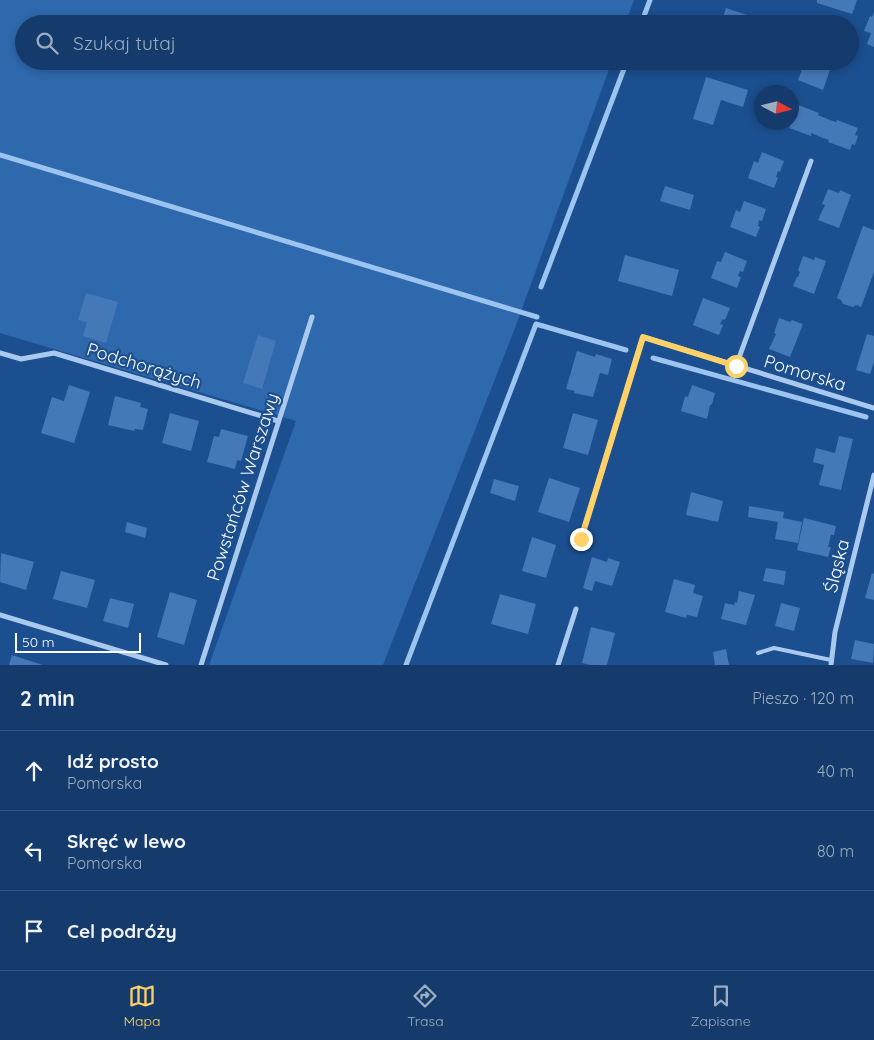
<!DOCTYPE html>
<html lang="pl">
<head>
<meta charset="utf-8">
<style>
	:root { --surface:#143b6b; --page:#214673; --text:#f1f3f6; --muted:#9dadc1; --line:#33557e; --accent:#ffd166 }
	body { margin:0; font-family:Quicksand,sans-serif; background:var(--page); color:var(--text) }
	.compass { position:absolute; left:754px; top:85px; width:45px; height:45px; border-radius:50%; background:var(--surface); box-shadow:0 2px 8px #0003; rotate:97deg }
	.scale { position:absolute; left:15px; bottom:12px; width:126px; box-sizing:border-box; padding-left:5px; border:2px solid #fff; border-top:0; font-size:14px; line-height:18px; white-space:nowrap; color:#fff; -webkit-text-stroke:4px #1b4f8f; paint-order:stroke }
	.stop { position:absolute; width:15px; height:15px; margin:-11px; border:4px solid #ffd166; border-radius:50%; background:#fff }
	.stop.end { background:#ffd166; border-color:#fff; box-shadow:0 1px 5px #0008 }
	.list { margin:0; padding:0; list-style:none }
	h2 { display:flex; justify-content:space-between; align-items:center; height:65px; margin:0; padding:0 20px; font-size:21px }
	h2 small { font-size:16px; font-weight:400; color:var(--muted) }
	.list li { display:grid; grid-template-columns:32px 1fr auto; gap:15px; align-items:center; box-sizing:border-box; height:80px; padding:0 20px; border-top:1px solid var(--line) }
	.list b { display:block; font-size:19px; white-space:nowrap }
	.list p { margin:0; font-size:16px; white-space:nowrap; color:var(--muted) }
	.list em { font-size:16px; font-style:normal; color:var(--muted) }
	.icon { flex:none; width:28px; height:28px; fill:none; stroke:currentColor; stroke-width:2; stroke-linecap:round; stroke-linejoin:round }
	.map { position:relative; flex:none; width:874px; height:665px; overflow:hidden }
	.search { position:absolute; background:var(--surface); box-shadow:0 2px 8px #0003; left:15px; right:15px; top:15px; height:55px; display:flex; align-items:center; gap:12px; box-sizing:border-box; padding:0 18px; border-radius:28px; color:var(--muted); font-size:19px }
	.sheet { height:305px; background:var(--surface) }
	nav { display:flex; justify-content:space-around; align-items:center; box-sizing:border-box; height:70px; border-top:1px solid var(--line); background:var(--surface); font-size:14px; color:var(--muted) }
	nav a { display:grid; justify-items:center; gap:2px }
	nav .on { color:var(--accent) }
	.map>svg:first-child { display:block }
	.green { fill:#2e69ad }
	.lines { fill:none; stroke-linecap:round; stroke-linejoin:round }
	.stream { stroke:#9cc4f0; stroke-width:5 }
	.building { fill:#4478b7 }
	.service { stroke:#a9c9ee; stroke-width:4 }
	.minor { stroke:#a9c9ee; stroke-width:5 }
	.route { stroke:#ffd166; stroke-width:6 }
	.labels { text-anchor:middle; stroke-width:4.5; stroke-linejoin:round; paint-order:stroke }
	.street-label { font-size:18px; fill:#fff; stroke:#1b4f8f }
</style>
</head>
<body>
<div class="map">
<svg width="874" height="665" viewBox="0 0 874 665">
	<rect width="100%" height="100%" fill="#1b4f8f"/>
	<polygon class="green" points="0,0 634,0 625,24 24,24 24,61 612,61 515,328 383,665 209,665 296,421 0,333"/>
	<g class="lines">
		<g class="stream">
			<polyline points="641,24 650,0"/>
			<polyline points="0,155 537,317"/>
			<polyline points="541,287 627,61"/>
			<polyline points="653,358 866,417"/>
			<polyline points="406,665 536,324 626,350"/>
		</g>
	</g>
	<g class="building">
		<polygon points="817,0 857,0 852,14 817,3"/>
		<polygon points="726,8 759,19 757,24 721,24"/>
		<polygon points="874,12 874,47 867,44 871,33 864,31 870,16 872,17"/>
		<polygon points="805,61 833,61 823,90 798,80"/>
		<polygon points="706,77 748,90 743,107 721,100 713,125 693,119"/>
		<polygon points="798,105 819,113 818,115 830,120 836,122 837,120 858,128 855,135 858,136 855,145 852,144 850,150 828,142 829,140 823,138 811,133 811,136 789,128 792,122 792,111 795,112"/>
		<polygon points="762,152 784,161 780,172 778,171 776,177 778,178 774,188 748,178 754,161 758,163"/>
		<polygon points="665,186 694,195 690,210 660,201"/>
		<polygon points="828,189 839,193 840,190 851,195 839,228 818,220 825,205 822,204"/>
		<polygon points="744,201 766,209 762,221 759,220 758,226 760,227 756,237 730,227 736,210 740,212"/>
		<polygon points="863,226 874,230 874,272 861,307 856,305 853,307 843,304 841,300 837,298"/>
		<polygon points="725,252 747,261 743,272 740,271 738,276 741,277 737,288 711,278 717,261 721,262"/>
		<polygon points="625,255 679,270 672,296 618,281"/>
		<polygon points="803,256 814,260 815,257 826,261 814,294 793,286 797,277 798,277 800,272 798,270"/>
		<polygon points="86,293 118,302 106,343 83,336 87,322 78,320"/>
		<polygon points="703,298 730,308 725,320 723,319 720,324 723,325 719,335 693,325"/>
		<polygon points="779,318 790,322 792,320 803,324 790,357 769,349 776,334 774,333"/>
		<polygon points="867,334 874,336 874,362 870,374 856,370"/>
		<polygon points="258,335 276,341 262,389 243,383"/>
		<polygon points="577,351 595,357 596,354 612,359 608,375 600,373 593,397 574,393 575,391 566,389"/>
		<polygon points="69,385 90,392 74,443 41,433 52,397 64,401"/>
		<polygon points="692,385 715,393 712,404 710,405 707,419 681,411 685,396 688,397"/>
		<polygon points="115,396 141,403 140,407 148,409 143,430 135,429 134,431 108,425"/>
		<polygon points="170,413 199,421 191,451 162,443"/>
		<polygon points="573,413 598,420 588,455 563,448"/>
		<polygon points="221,429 248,436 241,461 237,460 235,469 207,462 214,436 219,437"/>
		<polygon points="839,436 853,439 841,490 819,485 824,465 813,462 816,448 835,453"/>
		<polygon points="549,478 580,488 569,522 538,512"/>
		<polygon points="494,479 519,486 515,501 490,493"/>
		<polygon points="691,492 723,501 718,522 686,515"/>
		<polygon points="749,506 784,512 783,518 802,522 798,543 775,539 778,522 748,517"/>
		<polygon points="804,518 836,526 834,535 831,535 828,547 831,547 828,557 797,550"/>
		<polygon points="127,522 147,528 145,538 125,532"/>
		<polygon points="532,537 556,545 546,578 522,571"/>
		<polygon points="1,553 34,562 26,590 0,582"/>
		<polygon points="592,557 607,562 608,558 620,562 612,586 595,581 592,591 583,588"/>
		<polygon points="766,568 786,571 784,585 763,581"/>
		<polygon points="61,571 95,580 87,608 53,599"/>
		<polygon points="872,573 874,574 874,600 865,598"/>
		<polygon points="674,579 695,585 693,593 703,596 697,617 687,615 686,618 665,612"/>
		<polygon points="739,591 755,595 746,625 721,619 725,603 734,605 735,602 737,603"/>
		<polygon points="170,592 197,600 184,645 157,637"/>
		<polygon points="500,594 536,604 528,634 491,624"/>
		<polygon points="110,598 134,604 128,628 103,621"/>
		<polygon points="781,603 800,608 794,631 775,626"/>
		<polygon points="591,627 615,633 607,665 590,665 582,663"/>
		<polygon points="855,640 874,644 873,663 851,659"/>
		<polygon points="726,649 729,665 715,665 713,652"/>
		<polygon points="12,655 43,665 9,665"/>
	</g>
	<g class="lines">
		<polyline class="service" points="758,653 774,648 831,660"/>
		<g class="minor">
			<polyline points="0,353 21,359 54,353 278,421"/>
			<polyline points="736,366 811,161"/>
			<polyline points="581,539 643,337 874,408"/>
			<polyline points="0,615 166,665"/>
			<polyline points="201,665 312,317"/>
			<polyline points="558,665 576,609"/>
			<polyline points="831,665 835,632 874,475"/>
		</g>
	</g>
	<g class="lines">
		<polyline class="route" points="581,539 643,337 736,366"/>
	</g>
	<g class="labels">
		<g class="street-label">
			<text transform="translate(144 366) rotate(17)" y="6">Podchorążych</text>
			<text transform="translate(805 373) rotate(17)" y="6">Pomorska</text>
			<text transform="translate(243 487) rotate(-72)" y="6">Powstańców Warszawy</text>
			<text transform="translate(837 566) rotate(-76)" y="6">Śląska</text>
		</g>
	</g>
</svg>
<svg class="compass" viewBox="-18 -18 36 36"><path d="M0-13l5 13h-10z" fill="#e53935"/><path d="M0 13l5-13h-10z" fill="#9dadc1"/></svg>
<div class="scale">50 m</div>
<div class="stop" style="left:736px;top:366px"></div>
<div class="stop end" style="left:581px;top:539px"></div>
<div class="search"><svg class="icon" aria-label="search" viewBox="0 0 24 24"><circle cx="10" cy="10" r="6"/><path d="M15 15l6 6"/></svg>Szukaj tutaj</div>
</div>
<section class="sheet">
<h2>2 min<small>Pieszo · 120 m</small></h2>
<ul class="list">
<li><svg class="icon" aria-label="ahead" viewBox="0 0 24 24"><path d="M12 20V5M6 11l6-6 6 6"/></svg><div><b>Idź prosto</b><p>Pomorska</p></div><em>40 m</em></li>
<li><svg class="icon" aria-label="left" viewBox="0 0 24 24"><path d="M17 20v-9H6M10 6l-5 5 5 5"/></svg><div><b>Skręć w lewo</b><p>Pomorska</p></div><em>80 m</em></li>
<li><svg class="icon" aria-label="arrive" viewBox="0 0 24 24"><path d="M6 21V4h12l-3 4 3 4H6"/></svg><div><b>Cel podróży</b></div></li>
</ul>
</section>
<nav>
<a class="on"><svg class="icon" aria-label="map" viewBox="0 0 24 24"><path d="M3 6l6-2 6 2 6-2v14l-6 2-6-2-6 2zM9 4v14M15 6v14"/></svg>Mapa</a>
<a><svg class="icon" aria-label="directions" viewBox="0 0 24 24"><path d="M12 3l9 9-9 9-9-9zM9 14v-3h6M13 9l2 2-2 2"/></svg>Trasa</a>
<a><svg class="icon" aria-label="saved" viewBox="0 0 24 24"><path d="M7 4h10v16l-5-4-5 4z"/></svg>Zapisane</a>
</nav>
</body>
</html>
